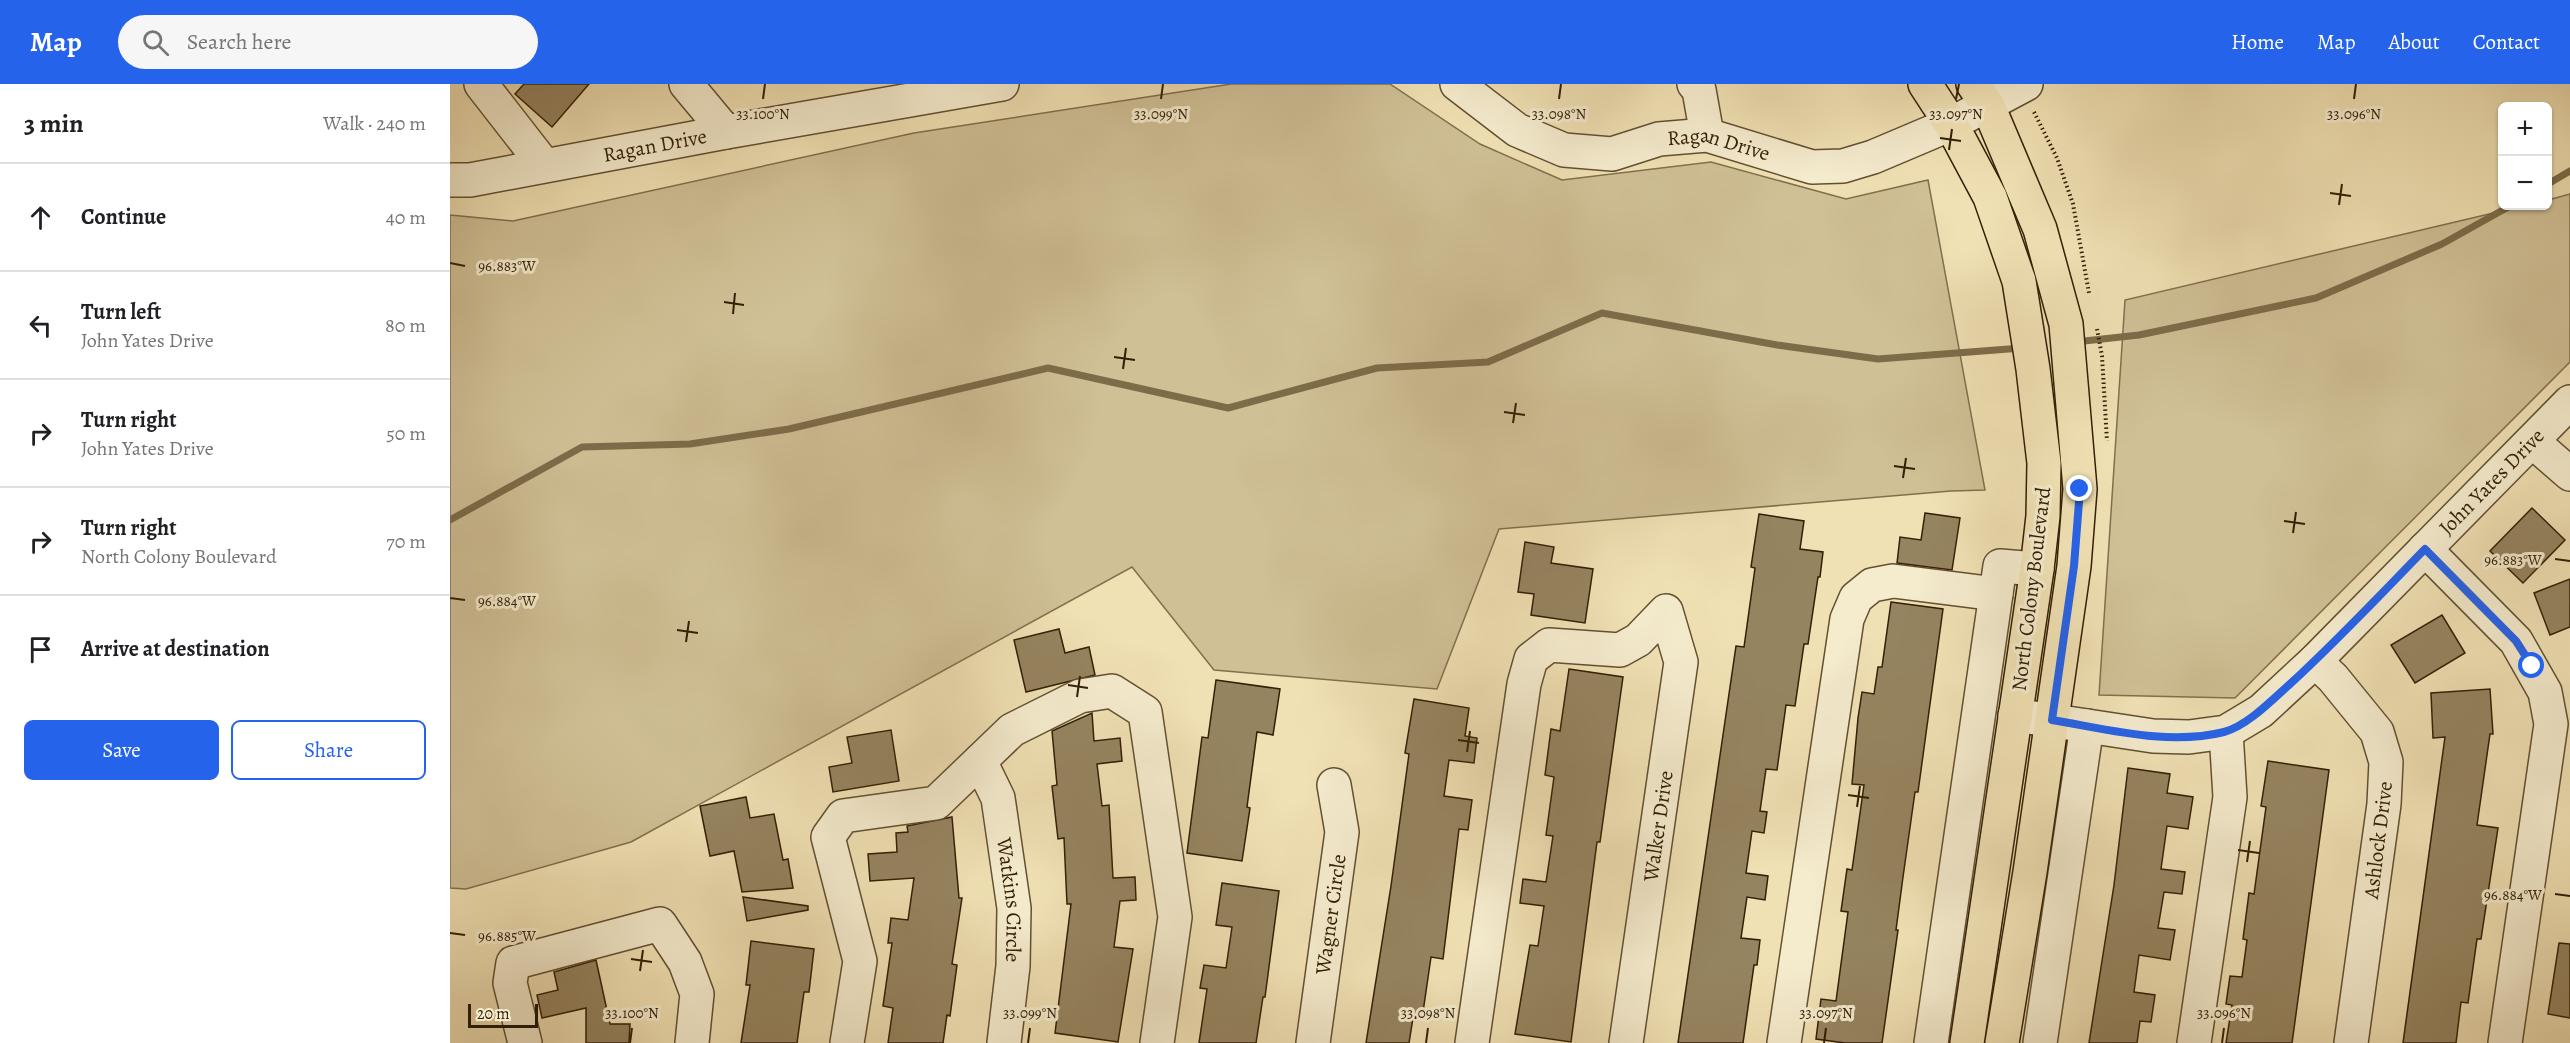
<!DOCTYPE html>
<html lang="en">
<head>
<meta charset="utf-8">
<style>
	:root { --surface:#fff; --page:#f6f6f6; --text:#202124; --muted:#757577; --line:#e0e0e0; --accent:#2563eb }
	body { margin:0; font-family:Alegreya,serif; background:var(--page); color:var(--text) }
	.controls { position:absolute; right:18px; top:18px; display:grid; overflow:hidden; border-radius:9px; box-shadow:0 2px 4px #0004 }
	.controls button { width:54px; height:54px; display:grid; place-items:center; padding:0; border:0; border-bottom:2px solid var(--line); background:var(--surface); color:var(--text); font:30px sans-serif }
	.scale { position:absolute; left:18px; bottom:15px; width:70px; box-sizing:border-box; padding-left:6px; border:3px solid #321f05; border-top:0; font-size:16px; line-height:21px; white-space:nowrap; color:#321f05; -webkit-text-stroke:4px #f5ecce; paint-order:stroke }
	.stop { position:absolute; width:18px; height:18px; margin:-14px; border:4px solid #2563eb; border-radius:50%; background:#fff }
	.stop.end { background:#2563eb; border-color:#fff; box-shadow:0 2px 6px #0008 }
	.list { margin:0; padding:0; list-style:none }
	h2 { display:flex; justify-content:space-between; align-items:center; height:78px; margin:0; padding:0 24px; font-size:26px }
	h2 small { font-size:20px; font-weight:400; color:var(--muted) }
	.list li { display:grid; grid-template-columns:39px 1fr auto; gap:18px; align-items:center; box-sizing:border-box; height:108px; padding:0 24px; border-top:2px solid var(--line) }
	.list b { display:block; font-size:22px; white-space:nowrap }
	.list p { margin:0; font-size:20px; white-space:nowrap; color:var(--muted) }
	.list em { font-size:20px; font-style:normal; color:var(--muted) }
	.actions { display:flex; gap:12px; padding:18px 24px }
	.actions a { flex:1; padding:14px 0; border:2px solid var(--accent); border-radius:9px; text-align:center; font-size:21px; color:var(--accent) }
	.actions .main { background:var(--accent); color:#fff }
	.icon { flex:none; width:33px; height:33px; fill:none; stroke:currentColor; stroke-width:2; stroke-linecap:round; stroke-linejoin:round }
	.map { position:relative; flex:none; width:2120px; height:959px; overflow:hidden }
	header { display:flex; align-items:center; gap:36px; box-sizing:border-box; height:84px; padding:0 30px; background:var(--accent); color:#fff }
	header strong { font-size:28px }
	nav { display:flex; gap:33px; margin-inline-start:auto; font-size:21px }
	.search { width:420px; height:54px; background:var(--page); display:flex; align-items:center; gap:15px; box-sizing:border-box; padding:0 21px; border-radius:33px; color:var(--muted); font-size:22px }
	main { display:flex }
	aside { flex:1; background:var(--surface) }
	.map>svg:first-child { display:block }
	.green { fill:#d0c096; stroke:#81704e; stroke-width:1.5 }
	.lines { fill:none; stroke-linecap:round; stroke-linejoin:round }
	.stream { stroke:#7d6c4a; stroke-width:7 }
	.building { fill:#958460; stroke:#321f05; stroke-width:1.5 }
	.minor-casing { stroke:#625031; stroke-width:36 }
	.major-casing { stroke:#321f05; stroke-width:36 }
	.path { stroke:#321f05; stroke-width:4; stroke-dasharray:1.5 3; stroke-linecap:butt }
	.minor { stroke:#f5ecce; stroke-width:33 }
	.major { stroke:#f0e1b4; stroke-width:33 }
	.route { stroke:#2563eb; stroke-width:8 }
	.ticks { fill:none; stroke:#321f05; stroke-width:2 }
	.labels { text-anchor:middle; stroke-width:6; stroke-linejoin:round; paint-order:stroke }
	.street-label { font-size:21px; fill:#321f05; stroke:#f5ecce }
	.ticks-label { font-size:15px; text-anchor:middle; fill:#321f05; stroke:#f5ecce; stroke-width:6; stroke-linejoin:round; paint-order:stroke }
</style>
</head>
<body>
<header>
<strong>Map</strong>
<div class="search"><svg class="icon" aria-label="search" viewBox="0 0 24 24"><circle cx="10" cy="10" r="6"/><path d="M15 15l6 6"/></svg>Search here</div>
<nav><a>Home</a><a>Map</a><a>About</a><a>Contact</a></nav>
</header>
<main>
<aside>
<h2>3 min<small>Walk · 240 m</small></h2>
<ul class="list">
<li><svg class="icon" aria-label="ahead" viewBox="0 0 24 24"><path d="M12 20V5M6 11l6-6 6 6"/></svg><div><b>Continue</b></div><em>40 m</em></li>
<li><svg class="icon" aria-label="left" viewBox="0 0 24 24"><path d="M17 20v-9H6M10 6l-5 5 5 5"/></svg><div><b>Turn left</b><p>John Yates Drive</p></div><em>80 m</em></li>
<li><svg class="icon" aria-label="right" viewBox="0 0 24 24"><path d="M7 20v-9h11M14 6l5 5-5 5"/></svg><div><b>Turn right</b><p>John Yates Drive</p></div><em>50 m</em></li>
<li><svg class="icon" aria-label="right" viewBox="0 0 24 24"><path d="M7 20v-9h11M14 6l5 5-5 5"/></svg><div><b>Turn right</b><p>North Colony Boulevard</p></div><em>70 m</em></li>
<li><svg class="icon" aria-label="arrive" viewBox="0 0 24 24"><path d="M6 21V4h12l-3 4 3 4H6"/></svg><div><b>Arrive at destination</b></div></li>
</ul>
<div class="actions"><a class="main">Save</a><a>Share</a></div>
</aside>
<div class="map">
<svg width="2120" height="959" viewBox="0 0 2120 959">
	<rect width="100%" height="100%" fill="#f0e1b4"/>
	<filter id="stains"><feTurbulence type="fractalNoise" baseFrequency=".00333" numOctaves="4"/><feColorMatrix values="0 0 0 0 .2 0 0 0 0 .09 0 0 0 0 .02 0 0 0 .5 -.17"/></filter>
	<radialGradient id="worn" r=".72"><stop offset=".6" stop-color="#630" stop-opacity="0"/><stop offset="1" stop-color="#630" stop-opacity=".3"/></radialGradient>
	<g class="green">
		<polygon points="781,0 940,0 1030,60 1112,96 1261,78 1396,115 1478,96 1535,406 1501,407 1049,445 987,605 764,586 682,483 181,758 16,805 0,804 0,131 63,137 464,49"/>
		<polygon points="2120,110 2120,278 1785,614 1649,611 1675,216 2073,122 2098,122 2098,116"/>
	</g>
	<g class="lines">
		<g class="stream">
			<polyline points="2098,100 2120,87"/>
			<polyline points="1625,258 1689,251 1866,214 1992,160 2060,122"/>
			<polyline points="0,436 132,363 240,360 339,345 598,284 778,324 927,284 1038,278 1152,229 1327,261 1428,275 1572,264"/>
		</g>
	</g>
	<g class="building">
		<polygon points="74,0 139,0 102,43 65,10"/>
		<polygon points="2082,424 2115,456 2073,499 2040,467"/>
		<polygon points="1475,429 1510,434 1502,486 1447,479 1450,453 1471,456"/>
		<polygon points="1309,430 1354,437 1350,465 1373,468 1370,493 1368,493 1358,560 1354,560 1345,622 1336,621 1327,686 1316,685 1310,727 1317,728 1314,749 1302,747 1296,789 1318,792 1315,816 1297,813 1291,854 1310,856 1307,881 1304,881 1293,959 1228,959 1286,562 1294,563 1305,484 1301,483"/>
		<polygon points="1075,458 1104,463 1101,479 1143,485 1135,539 1081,531 1084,510 1068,508"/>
		<polygon points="2120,495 2120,543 2100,551 2084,509"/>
		<polygon points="1441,518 1493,525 1468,708 1465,708 1453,793 1446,846 1448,846 1432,959 1395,959 1366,955 1371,915 1386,917 1398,828 1391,827 1397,785 1402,786 1414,701 1402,700 1408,634 1412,608 1424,610 1428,583 1432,583"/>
		<polygon points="1992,531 2015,569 1965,599 1941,561"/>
		<polygon points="609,545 615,569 639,563 645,591 576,608 564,556"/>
		<polygon points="1119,585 1173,593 1150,758 1147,758 1121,958 1065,950 1080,861 1088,862 1094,822 1070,819 1073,795 1096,798 1103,752 1096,751 1104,693 1095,691 1101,645 1110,647"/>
		<polygon points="766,596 830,605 823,651 807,648 797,723 800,724 792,777 737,769 752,653 758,654"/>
		<polygon points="2040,605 2043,650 2040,650 2027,741 2048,744 2031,855 2027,855 2018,919 2011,918 2006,959 1953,959 1995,653 1983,654 1981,609"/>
		<polygon points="964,615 1019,624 1015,652 1027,654 1024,679 999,676 994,712 1022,716 1018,746 1009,745 993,875 981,873 972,935 963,934 959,959 916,959 941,802 959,670 955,669"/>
		<polygon points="642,629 644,657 670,654 672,677 647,680 652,722 659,721 663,794 685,793 686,816 670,817 664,863 683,865 668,958 605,949 621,820 617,820 614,754 608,755 602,702 607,701 602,647"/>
		<polygon points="441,646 449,697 383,708 379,683 402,679 397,653"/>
		<polygon points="1818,677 1879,686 1846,930 1842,959 1776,959 1782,921 1776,920 1780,892 1792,893 1797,856 1793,855 1799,809 1804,810 1816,723 1811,722"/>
		<polygon points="1678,684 1720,690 1717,709 1743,713 1738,745 1717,742 1711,785 1735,788 1732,810 1714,808 1708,844 1725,846 1720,876 1689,871 1684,908 1705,911 1701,938 1690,937 1687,959 1639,959 1664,801"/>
		<polygon points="296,713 300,734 324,730 333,776 338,775 343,804 292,808 284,767 260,772 250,722"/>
		<polygon points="502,733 509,814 512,814 502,880 507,881 500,932 497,931 493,959 438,959 443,924 433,922 442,859 438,859 441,834 458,836 464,794 420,797 418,770 447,768 446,749 458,748 457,742"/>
		<polygon points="772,799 829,807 815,913 813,913 806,959 749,959 757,905 750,904 754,881 776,884 782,843 766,841"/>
		<polygon points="293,813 358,822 358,826 297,837"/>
		<polygon points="301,857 364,865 359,908 354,908 347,959 291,959 300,901 296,901"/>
		<polygon points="2109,859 2120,860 2120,934 2098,930"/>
		<polygon points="146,876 160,940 180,940 179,959 136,959 136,924 92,934 87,911 108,906 104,888"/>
	</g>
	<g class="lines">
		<g class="minor-casing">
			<g id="minor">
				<polyline points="31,0 94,81"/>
				<polyline points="236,0 276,48"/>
				<path id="s1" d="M 1007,0 L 1067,46 L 1114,66 L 1162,70 L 1209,55 L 1257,51 L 1362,83 L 1393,82 L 1423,73 L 1501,40 L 1576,0"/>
				<polyline points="1244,0 1249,6 1257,51"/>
				<path id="s2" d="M 0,96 L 20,96 L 276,48 L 552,0"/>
				<polyline points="2082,357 2120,390"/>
				<polyline points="1975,465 2066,557 2095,608 2101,640 2055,959"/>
				<polyline points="1865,577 1883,594 1927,648 1936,678 1934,720 1901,959"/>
				<path id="s3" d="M 1565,631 L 1703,652 L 1739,653 L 1776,648 L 1811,627 L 1865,577 L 2120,318"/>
				<path id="s4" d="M 530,677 L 548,714 L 564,824 L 563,882 L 554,959"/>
				<polyline points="75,959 60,899 63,879 210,840 235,878 247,910 242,959"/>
				<polyline points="397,959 410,877 378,753 393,732 486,719 562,646 630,612 662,607 695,628 725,833 707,959"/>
				<path id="s5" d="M 863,959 L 892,748 L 884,701"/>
				<polyline points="1022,959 1074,600 1081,575 1099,561 1170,566 1188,556 1216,527 1231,578 1176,959"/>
				<polyline points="1334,959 1397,535 1406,514 1422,501 1443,497 1546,510"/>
				<polyline points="1481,959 1550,482 1587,485"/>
				<polyline points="1590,959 1637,642"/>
				<polyline points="1744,959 1780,713 1776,648"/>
			</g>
		</g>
		<g class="major-casing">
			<g id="major">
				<polyline points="1475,0 1501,40 1540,113 1569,197 1583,285 1594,379 1593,432 1587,485 1517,959"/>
				<polyline points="1523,0 1538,22 1590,145 1616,240 1630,405 1624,482 1580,788 1552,959"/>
			</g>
		</g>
		<g class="path">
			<polyline points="1584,28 1607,74 1623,120 1639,209"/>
			<polyline points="1647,245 1652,272 1657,357"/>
		</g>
		<use href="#minor" class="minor"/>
		<use href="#major" class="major"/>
	</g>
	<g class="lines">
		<path class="route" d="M 1630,405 L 1624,482 L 1602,636 C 1657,645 1718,662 1774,648 C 1797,642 1822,616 1840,600 C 1887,557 1930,511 1975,465 L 2066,557 L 2082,582"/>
	</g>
	<path class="ticks" d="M 313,15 L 315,0M 711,15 L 713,0M 1109,15 L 1111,0M 1506,15 L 1509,0M 1904,15 L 1906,0M 1490,54 L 1511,57M 1499,66 L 1502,45M 1880,109 L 1901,112M 1889,121 L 1892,100M 0,179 L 15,182M 274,218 L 294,221M 283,230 L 285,209M 664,273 L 685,276M 673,285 L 676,264M 1054,328 L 1075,331M 1063,339 L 1066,319M 1444,382 L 1465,385M 1453,394 L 1456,374M 1834,437 L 1855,440M 1843,449 L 1846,428M 2105,475 L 2120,477M 0,514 L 15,516M 227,546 L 248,549M 236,558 L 239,537M 618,601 L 638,604M 627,613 L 630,592M 1008,656 L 1029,659M 1017,668 L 1020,647M 1398,711 L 1419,714M 1407,723 L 1410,702M 1788,766 L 1809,769M 1797,778 L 1800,757M 2105,810 L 2120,812M 0,849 L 15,851M 181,875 L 202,878M 190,887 L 193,866M 180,959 L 182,944M 578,959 L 580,944M 976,959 L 978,944M 1374,959 L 1376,944M 1772,959 L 1774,944"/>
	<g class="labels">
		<g class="street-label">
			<text dy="7" stroke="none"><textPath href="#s2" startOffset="208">Ragan Drive</textPath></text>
			<text dy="7" stroke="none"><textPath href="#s1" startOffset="285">Ragan Drive</textPath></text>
			<text dy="7" stroke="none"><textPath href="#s3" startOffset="579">John Yates Drive</textPath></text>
			<text transform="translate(1581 505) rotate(-83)" y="7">North Colony Boulevard</text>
			<text transform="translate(1208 742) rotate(-82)" y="7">Walker Drive</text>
			<text transform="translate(1928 756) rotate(-83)" y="7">Ashlock Drive</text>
			<text dy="7" stroke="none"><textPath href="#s4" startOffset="144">Watkins Circle</textPath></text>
			<text dy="7" stroke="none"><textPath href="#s5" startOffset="130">Wagner Circle</textPath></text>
		</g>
	</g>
	<g class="ticks-label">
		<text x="313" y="35">33.100°N</text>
		<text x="711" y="35">33.099°N</text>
		<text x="1109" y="35">33.098°N</text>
		<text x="1506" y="35">33.097°N</text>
		<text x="1904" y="35">33.096°N</text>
		<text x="57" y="187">96.883°W</text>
		<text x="2063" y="481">96.883°W</text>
		<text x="57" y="522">96.884°W</text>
		<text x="2063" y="816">96.884°W</text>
		<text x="57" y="857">96.885°W</text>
		<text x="182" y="934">33.100°N</text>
		<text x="580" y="934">33.099°N</text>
		<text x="978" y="934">33.098°N</text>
		<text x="1376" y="934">33.097°N</text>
		<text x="1774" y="934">33.096°N</text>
	</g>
	<rect width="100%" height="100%" filter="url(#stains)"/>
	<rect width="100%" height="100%" fill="url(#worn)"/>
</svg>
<div class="controls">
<button>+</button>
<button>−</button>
</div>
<div class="scale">20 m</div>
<div class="stop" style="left:2082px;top:582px"></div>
<div class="stop end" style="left:1630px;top:405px"></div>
</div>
</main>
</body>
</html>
